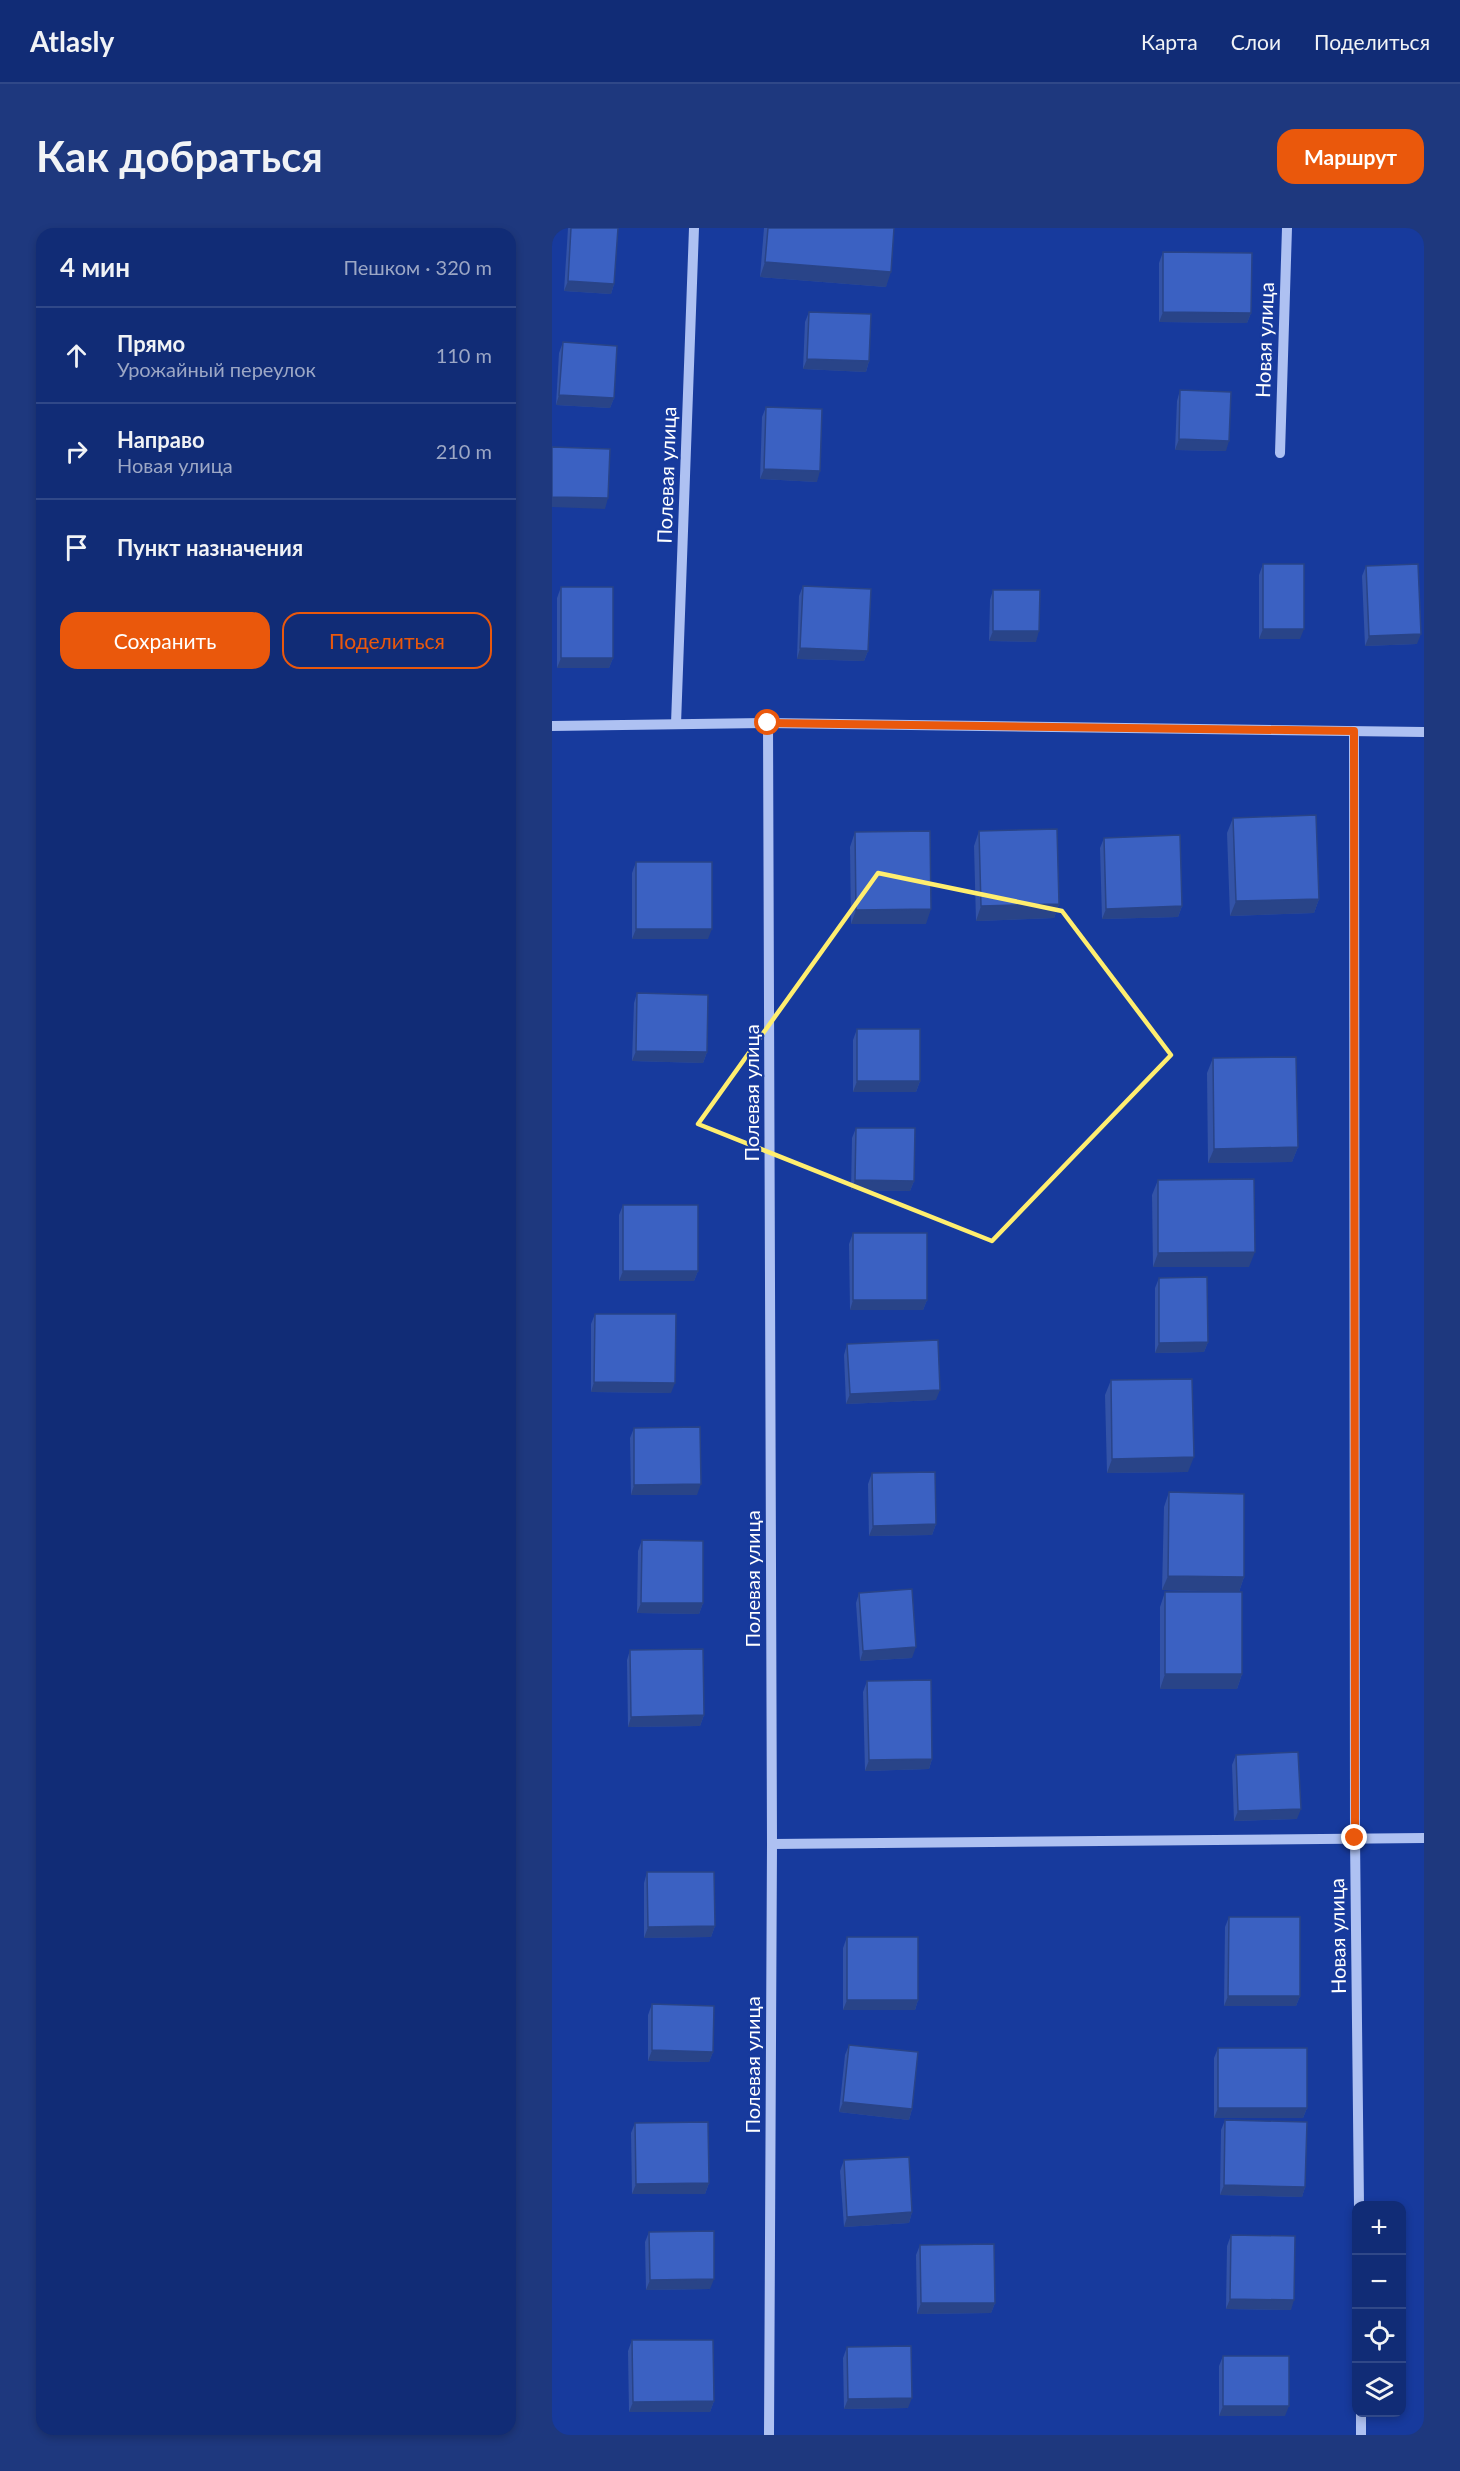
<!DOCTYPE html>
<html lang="ru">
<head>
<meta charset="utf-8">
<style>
	:root { --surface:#112c76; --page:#1e387e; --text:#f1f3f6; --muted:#9ca7c5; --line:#304888; --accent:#ea580c }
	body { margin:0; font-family:Lato,sans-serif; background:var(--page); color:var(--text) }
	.controls { position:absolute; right:18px; bottom:18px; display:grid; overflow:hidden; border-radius:12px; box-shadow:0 3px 9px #0003 }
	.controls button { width:54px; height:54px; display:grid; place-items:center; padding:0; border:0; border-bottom:2px solid var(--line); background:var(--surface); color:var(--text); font:30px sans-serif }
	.stop { position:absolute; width:18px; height:18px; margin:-14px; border:4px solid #ea580c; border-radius:50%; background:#fff }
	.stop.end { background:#ea580c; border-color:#fff; box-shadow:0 2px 6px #0008 }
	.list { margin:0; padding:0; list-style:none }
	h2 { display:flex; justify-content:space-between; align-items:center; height:78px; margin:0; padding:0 24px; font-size:26px }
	h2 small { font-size:20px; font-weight:400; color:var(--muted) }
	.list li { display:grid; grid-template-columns:39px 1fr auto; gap:18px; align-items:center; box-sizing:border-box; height:96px; padding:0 24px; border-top:2px solid var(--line) }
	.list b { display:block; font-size:22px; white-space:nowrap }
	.list p { margin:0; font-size:20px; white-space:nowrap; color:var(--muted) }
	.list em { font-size:20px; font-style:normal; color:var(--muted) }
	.actions { display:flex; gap:12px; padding:18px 24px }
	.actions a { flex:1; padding:14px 0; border:2px solid var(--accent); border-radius:18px; text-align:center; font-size:21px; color:var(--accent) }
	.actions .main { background:var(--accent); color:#fff }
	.icon { flex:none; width:33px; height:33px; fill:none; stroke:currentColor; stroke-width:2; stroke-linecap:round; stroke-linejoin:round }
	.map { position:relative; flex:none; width:872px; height:2207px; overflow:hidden; border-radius:18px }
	header { display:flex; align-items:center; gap:36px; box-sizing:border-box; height:84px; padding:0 30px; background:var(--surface); border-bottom:2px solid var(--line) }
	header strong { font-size:28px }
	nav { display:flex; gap:33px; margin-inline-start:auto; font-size:21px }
	.intro { display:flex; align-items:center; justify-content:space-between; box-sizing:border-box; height:144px; padding:0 36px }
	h1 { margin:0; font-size:42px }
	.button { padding:15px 27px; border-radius:18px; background:var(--accent); color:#fff; font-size:21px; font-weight:700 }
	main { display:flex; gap:36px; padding:0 36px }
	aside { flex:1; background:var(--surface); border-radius:18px; box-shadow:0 3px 9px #0003 }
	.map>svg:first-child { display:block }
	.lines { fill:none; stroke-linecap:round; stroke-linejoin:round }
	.minor { stroke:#aec1f2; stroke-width:10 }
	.wall { fill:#3353a7 }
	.shaded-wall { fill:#294488 }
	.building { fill:#3b61c2; stroke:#294488; stroke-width:1.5 }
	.route { stroke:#ea580c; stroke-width:8 }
	.marked { fill:none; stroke:#ffee6f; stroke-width:4.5; stroke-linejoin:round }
	.labels { text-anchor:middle; stroke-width:4.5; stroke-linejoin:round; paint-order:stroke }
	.street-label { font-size:20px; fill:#fff; stroke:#173a9d }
</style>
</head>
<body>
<header>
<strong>Atlasly</strong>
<nav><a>Карта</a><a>Слои</a><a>Поделиться</a></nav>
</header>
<div class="intro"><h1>Как добраться</h1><a class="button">Маршрут</a></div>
<main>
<aside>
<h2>4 мин<small>Пешком · 320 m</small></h2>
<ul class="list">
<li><svg class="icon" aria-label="ahead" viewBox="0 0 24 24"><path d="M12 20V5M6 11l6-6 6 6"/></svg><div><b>Прямо</b><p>Урожайный переулок</p></div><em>110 m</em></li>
<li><svg class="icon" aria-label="right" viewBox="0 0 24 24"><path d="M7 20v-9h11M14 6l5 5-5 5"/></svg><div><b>Направо</b><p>Новая улица</p></div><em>210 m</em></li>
<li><svg class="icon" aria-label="arrive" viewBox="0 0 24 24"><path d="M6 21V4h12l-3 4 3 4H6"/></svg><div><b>Пункт назначения</b></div></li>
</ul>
<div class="actions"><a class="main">Сохранить</a><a>Поделиться</a></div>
</aside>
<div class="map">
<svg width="872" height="2207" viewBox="0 0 872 2207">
	<rect width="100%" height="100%" fill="#173a9d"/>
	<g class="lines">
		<g class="minor">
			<polyline points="728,225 735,0"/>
			<polyline points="216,495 220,1616 217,2207"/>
			<polyline points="124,496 142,0"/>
			<polyline points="0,498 216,495 872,504"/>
			<polyline points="802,503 803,1610 807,1978"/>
			<polyline points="220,1616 872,1610"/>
			<polyline points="809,2184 809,2207"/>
		</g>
	</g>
	<g class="wall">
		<polygon points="16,0 66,0 62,56 59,66 12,63"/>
		<polygon points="212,0 342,0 334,59 208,49"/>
		<polygon points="611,24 699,85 695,95 607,94 607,35"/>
		<polygon points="257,84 317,133 314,144 251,141 253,94"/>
		<polygon points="11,114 62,170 58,180 4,177 7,125"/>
		<polygon points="628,162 674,223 623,222 625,173"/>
		<polygon points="214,179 265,254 208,251 210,189"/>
		<polygon points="711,336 748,411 707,411 707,347"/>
		<polygon points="814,338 865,416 813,418 810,348"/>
		<polygon points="251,358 316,423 312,433 245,431 247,368"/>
		<polygon points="9,359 61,430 57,440 5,440 5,370"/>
		<polygon points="441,362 484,414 437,413 438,372"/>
		<polygon points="681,590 767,671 762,685 678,688 675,605"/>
		<polygon points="427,603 507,676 502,690 424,693 422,618"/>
		<polygon points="303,604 374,696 299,696 298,619"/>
		<polygon points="552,610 630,678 626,689 550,691 548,620"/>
		<polygon points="84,634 156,711 80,711 80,645"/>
		<polygon points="85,765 155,824 151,835 80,833 82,775"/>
		<polygon points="305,801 368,853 364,864 301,864 301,812"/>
		<polygon points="661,830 746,919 740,934 656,935 655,845"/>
		<polygon points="304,900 362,953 358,963 299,962 300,910"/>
		<polygon points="606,952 697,1039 601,1039 600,967"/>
		<polygon points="71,977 146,1043 142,1053 67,1053 67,987"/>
		<polygon points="301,1005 375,1072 371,1082 298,1082 297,1016"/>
		<polygon points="607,1050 656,1114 652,1124 603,1125 603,1060"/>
		<polygon points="43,1086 119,1165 39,1164 39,1096"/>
		<polygon points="295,1116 384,1172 294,1176 292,1127"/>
		<polygon points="559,1152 636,1244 555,1245 553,1167"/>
		<polygon points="82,1200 145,1267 79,1267 78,1210"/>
		<polygon points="320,1245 384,1296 380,1307 317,1308 316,1256"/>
		<polygon points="617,1264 692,1349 687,1364 610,1362 612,1279"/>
		<polygon points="90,1312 151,1375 147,1386 85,1385 86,1323"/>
		<polygon points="613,1364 690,1446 685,1461 608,1461 608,1379"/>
		<polygon points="307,1365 360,1430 308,1433 304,1375"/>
		<polygon points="78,1422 152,1487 148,1498 76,1499 75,1432"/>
		<polygon points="315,1453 380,1531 377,1541 313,1543 311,1464"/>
		<polygon points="684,1527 745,1591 682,1593 680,1537"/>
		<polygon points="95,1644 163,1698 159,1709 92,1710 92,1655"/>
		<polygon points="677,1689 748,1768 744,1778 672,1778 673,1699"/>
		<polygon points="295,1709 366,1772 363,1782 291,1782 291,1720"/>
		<polygon points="100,1776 161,1824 157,1834 96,1833 96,1787"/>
		<polygon points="297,1817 360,1881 357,1892 287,1884 293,1827"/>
		<polygon points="666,1820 755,1880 751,1890 662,1890 662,1830"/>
		<polygon points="673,1892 753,1959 750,1969 668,1967 669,1902"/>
		<polygon points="83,1895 157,1955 153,1966 80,1966 79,1905"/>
		<polygon points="292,1932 360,1984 357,1995 292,1999 288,1943"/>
		<polygon points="97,2004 158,2061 94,2062 93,2014"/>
		<polygon points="679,2007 739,2082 674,2081 675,2018"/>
		<polygon points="368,2017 443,2075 439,2085 365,2086 364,2027"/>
		<polygon points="80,2112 162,2173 158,2184 77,2184 76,2123"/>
		<polygon points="295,2119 356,2180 292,2181 291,2130"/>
		<polygon points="671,2128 733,2188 667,2188 667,2138"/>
	</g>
	<g class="shaded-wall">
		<polygon points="213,34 339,44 334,59 208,49"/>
		<polygon points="16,53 62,56 59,66 12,63"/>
		<polygon points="611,84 699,85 695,95 607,94"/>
		<polygon points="255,131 317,133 314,144 251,141"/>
		<polygon points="7,167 62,170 58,180 4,177"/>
		<polygon points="627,211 677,213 674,223 623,222"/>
		<polygon points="212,241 268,243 265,254 208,251"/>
		<polygon points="0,269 56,270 53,281 0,279"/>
		<polygon points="711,401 752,401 748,411 707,411"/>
		<polygon points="441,403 487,403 484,414 437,413"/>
		<polygon points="869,406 865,416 813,418 817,408"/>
		<polygon points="248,420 316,423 312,433 245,431"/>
		<polygon points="9,430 61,430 57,440 5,440"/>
		<polygon points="767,671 762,685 678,688 684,673"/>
		<polygon points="507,676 502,690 424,693 429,678"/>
		<polygon points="630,678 626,689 550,691 554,681"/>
		<polygon points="379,681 374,696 299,696 304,682"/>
		<polygon points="84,701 160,701 156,711 80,711"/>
		<polygon points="84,823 155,824 151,835 80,833"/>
		<polygon points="305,853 368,853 364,864 301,864"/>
		<polygon points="746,919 740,934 656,935 662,921"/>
		<polygon points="303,952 362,953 358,963 299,962"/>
		<polygon points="703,1024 697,1039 601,1039 606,1025"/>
		<polygon points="71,1043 146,1043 142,1053 67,1053"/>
		<polygon points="301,1072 375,1072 371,1082 298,1082"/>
		<polygon points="656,1114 652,1124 603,1125 607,1115"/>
		<polygon points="42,1154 123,1155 119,1165 39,1164"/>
		<polygon points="388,1162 384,1172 294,1176 298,1166"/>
		<polygon points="642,1229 636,1244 555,1245 560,1231"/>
		<polygon points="149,1256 145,1267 79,1267 82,1257"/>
		<polygon points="384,1296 380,1307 317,1308 321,1298"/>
		<polygon points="616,1348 692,1349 687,1364 610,1362"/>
		<polygon points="89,1375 151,1375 147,1386 85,1385"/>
		<polygon points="364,1419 360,1430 308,1433 311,1423"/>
		<polygon points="613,1446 690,1446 685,1461 608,1461"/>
		<polygon points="152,1487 148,1498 76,1499 79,1489"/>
		<polygon points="380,1531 377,1541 313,1543 317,1532"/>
		<polygon points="749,1581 745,1591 682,1593 686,1583"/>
		<polygon points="163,1698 159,1709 92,1710 96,1699"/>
		<polygon points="676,1768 748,1768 744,1778 672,1778"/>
		<polygon points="295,1772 366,1772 363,1782 291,1782"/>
		<polygon points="100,1822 161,1824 157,1834 96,1833"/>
		<polygon points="291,1874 360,1881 357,1892 287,1884"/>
		<polygon points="666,1880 755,1880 751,1890 662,1890"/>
		<polygon points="157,1955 153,1966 80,1966 84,1956"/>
		<polygon points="672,1957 753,1959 750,1969 668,1967"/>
		<polygon points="360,1984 357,1995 292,1999 295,1989"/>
		<polygon points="162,2051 158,2061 94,2062 98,2052"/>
		<polygon points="678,2071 742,2072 739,2082 674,2081"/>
		<polygon points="369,2075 443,2075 439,2085 365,2086"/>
		<polygon points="360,2170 356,2180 292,2181 296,2171"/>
		<polygon points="162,2173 158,2184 77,2184 81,2174"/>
		<polygon points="671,2178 737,2178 733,2188 667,2188"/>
	</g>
	<g class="building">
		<polygon points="19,0 66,0 62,56 16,53"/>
		<polygon points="216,0 342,0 339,44 213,34"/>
		<polygon points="611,24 700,25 699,85 611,84"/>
		<polygon points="257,84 319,86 317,133 255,131"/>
		<polygon points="11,114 65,118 62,170 7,167"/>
		<polygon points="628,162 679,164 677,213 627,211"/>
		<polygon points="214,179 270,181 268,243 212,241"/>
		<polygon points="0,219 58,221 56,270 0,269"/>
		<rect x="711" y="336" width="41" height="65"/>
		<polygon points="866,336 869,406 817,408 814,338"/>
		<polygon points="251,358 319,361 316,423 248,420"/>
		<rect x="9" y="359" width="52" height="71"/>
		<polygon points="441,362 488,362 487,403 441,403"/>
		<polygon points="764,587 767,671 684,673 681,590"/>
		<polygon points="505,601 507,676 429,678 427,603"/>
		<polygon points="378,603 379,681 304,682 303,604"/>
		<polygon points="628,607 630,678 554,681 552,610"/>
		<rect x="84" y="634" width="76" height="67"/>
		<polygon points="85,765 156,767 155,824 84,823"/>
		<rect x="305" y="801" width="63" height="52"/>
		<polygon points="744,829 746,919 662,921 661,830"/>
		<polygon points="304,900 363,900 362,953 303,952"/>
		<polygon points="702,951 703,1024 606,1025 606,952"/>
		<rect x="71" y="977" width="75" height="66"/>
		<rect x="301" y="1005" width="74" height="67"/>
		<polygon points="655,1049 656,1114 607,1115 607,1050"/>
		<polygon points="43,1086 124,1086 123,1155 42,1154"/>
		<polygon points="386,1112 388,1162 298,1166 295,1116"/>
		<polygon points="640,1151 642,1229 560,1231 559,1152"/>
		<polygon points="148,1199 149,1256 82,1257 82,1200"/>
		<polygon points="383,1244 384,1296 321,1298 320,1245"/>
		<polygon points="617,1264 692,1266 692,1349 616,1348"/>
		<polygon points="90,1312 151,1313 151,1375 89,1375"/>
		<polygon points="360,1361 364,1419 311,1423 307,1365"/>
		<rect x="613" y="1364" width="77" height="82"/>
		<polygon points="151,1421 152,1487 79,1489 78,1422"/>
		<polygon points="379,1452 380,1531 317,1532 315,1453"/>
		<polygon points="746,1524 749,1581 686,1583 684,1527"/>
		<polygon points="95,1644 162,1644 163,1698 96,1699"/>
		<polygon points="677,1689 748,1689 748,1768 676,1768"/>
		<rect x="295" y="1709" width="71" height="63"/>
		<polygon points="100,1776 162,1778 161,1824 100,1822"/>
		<polygon points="297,1817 366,1824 360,1881 291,1874"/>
		<rect x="666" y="1820" width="89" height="60"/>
		<polygon points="673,1892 755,1894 753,1959 672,1957"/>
		<polygon points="156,1894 157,1955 84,1956 83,1895"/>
		<polygon points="357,1929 360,1984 295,1989 292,1932"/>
		<polygon points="162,2003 162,2051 98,2052 97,2004"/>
		<polygon points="679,2007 743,2008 742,2072 678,2071"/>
		<polygon points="442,2016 443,2075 369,2075 368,2017"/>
		<polygon points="80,2112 161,2112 162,2173 81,2174"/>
		<polygon points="359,2118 360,2170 296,2171 295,2119"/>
		<rect x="671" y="2128" width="66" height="50"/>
	</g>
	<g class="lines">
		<polyline class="route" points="216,495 802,503 803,1610"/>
	</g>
	<path class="marked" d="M 326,645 L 510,683 L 619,827 L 440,1013 L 146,896 Z"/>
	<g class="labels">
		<g class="street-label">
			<text transform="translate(713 112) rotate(-88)" y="7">Новая улица</text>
			<text transform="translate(115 247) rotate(-88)" y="7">Полевая улица</text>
			<text transform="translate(200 865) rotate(-90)" y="7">Полевая улица</text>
			<text transform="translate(201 1351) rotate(-90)" y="7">Полевая улица</text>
			<text transform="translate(786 1708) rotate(-91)" y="7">Новая улица</text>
			<text transform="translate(201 1837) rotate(-90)" y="7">Полевая улица</text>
		</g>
	</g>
</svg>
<div class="controls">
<button>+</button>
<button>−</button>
<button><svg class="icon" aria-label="locate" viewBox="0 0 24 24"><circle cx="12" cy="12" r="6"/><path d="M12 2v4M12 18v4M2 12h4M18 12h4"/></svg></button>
<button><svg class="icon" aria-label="layers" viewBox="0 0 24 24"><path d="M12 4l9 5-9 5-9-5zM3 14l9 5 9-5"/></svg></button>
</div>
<div class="stop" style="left:216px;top:495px"></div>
<div class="stop end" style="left:803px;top:1610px"></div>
</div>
</main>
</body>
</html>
